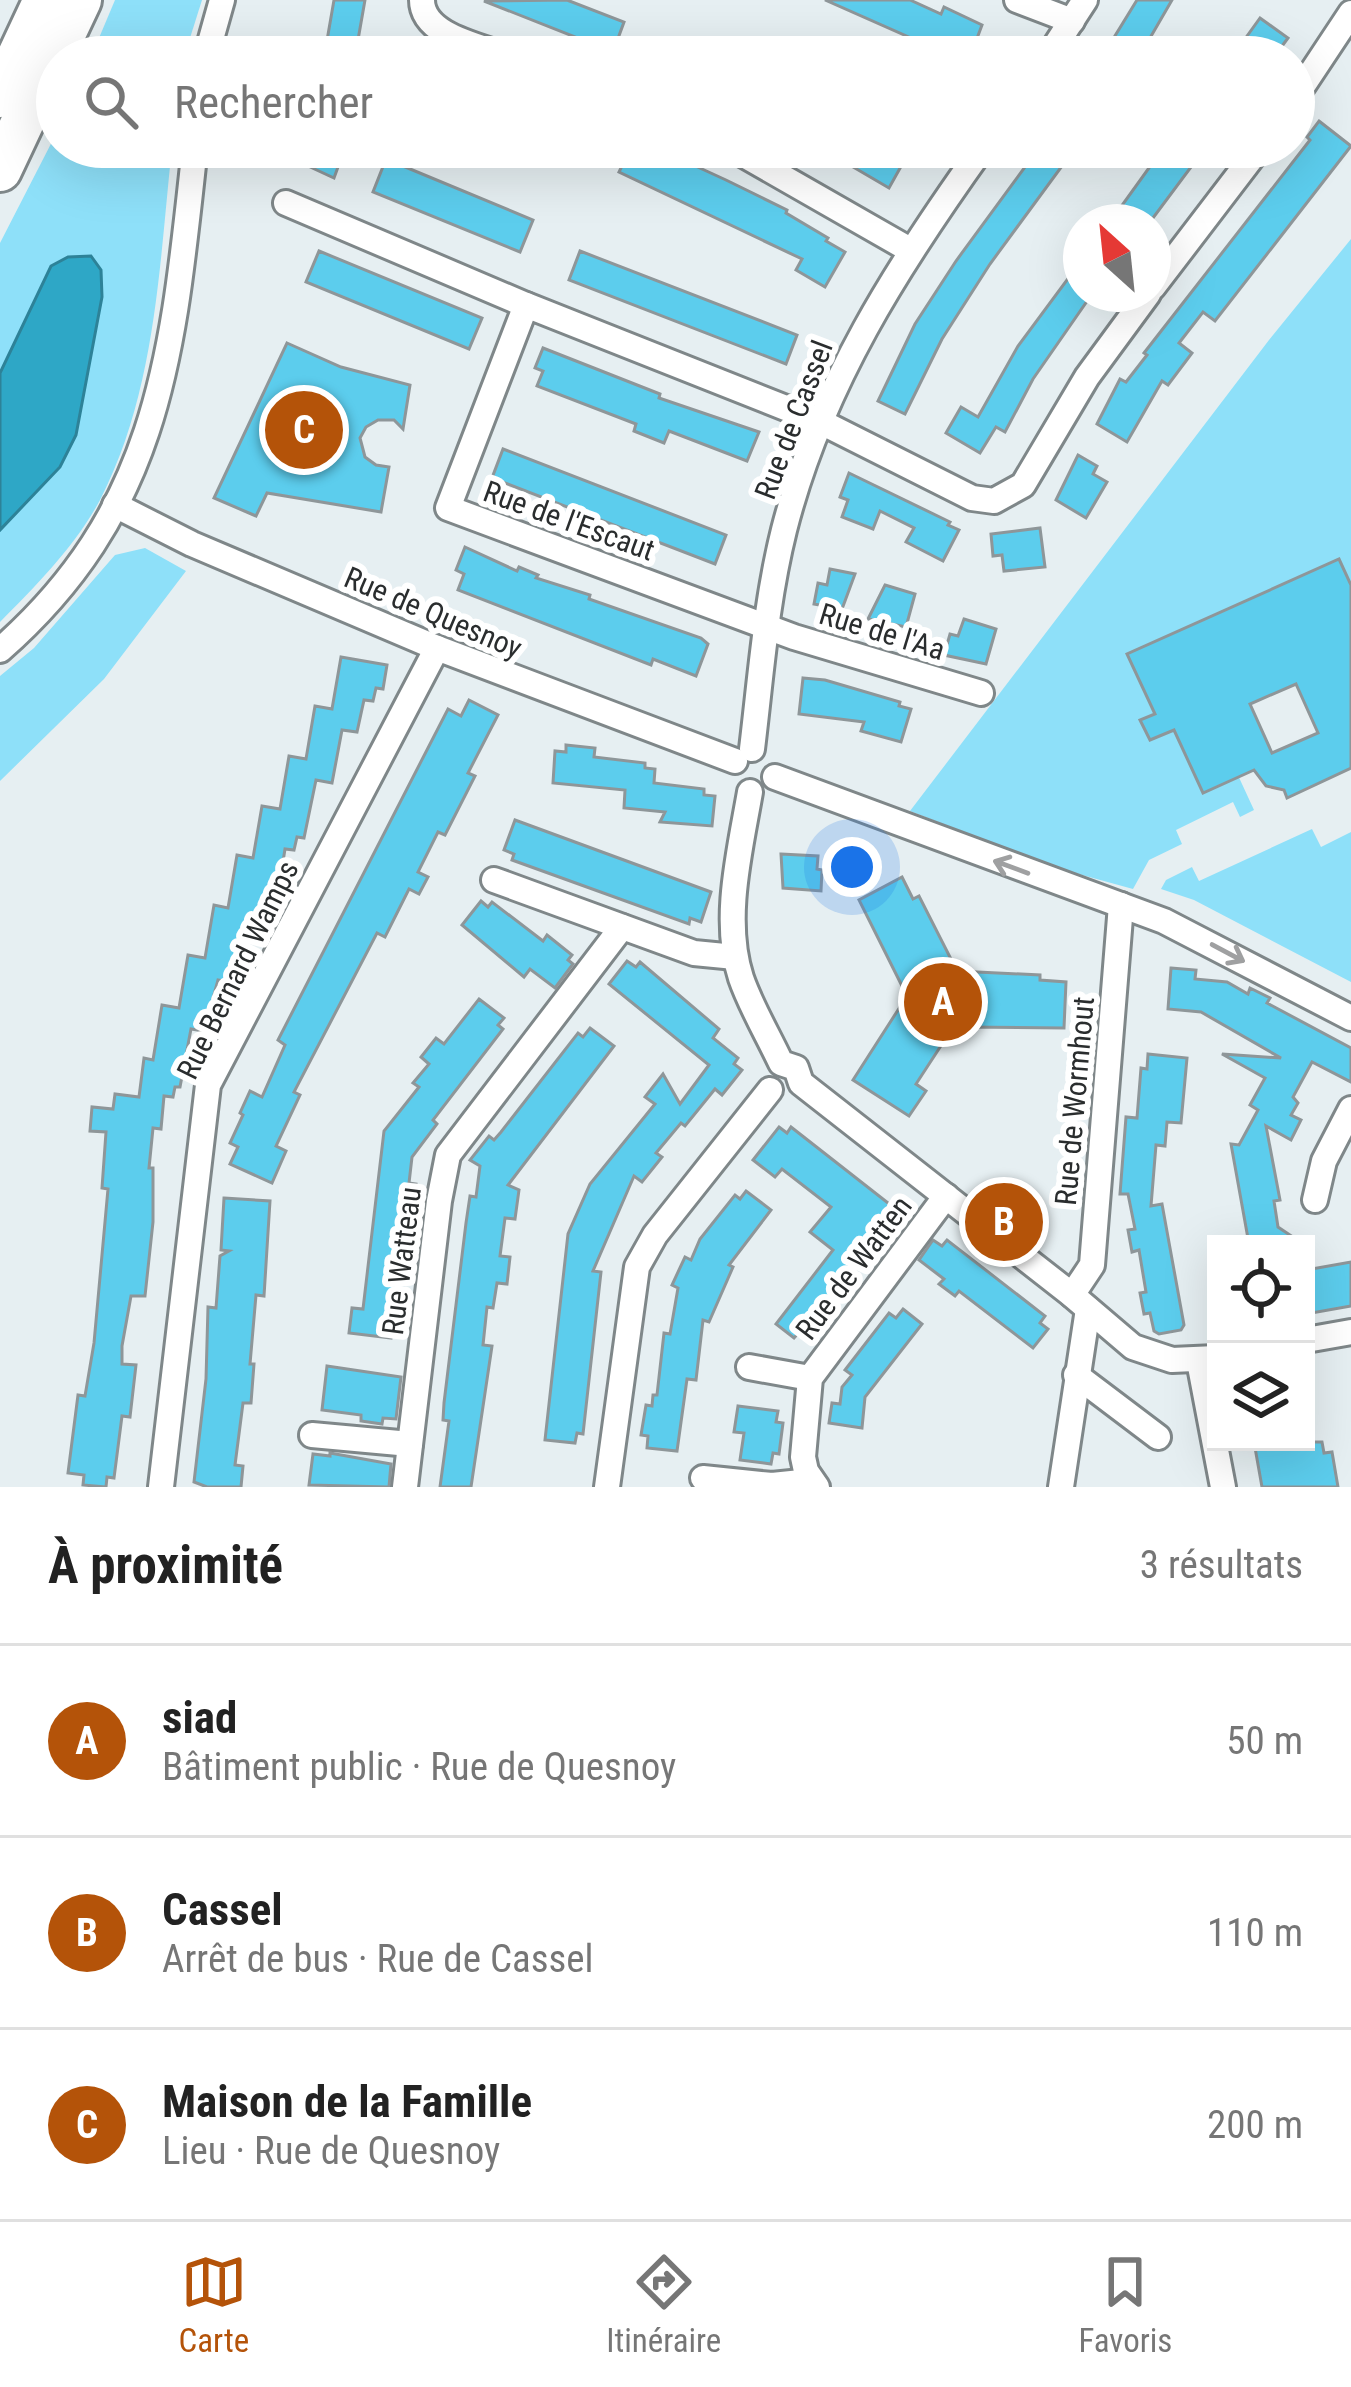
<!DOCTYPE html>
<html lang="fr">
<head>
<meta charset="utf-8">
<style>
	:root { --surface:#fff; --page:#f2f2f2; --text:#222; --muted:#767676; --line:#e0e0e0; --accent:#b45309 }
	body { margin:0; font-family:"Roboto Condensed",sans-serif; background:var(--page); color:var(--text) }
	.controls { position:absolute; right:36px; bottom:36px; display:grid; overflow:hidden; border-radius:0px; box-shadow:0 12px 48px #0002 }
	.controls button { width:108px; height:108px; display:grid; place-items:center; padding:0; border:0; border-bottom:3px solid var(--line); background:var(--surface); color:var(--text); font:60px sans-serif }
	.compass { position:absolute; left:1063px; top:204px; width:108px; height:108px; border-radius:50%; background:var(--surface); box-shadow:0 12px 48px #0002; rotate:333deg }
	.you { position:absolute; left:852px; top:867px; width:42px; height:42px; margin:-30px; border:9px solid #fff; border-radius:50%; background:#1a73e8; box-shadow:0 0 0 18px #1a73e833 }
	.badge { display:grid; place-items:center; width:78px; height:78px; border-radius:50%; background:var(--accent); color:#fff; font-size:39px; font-weight:700 }
	.pin { position:absolute; translate:-50% -50%; border:6px solid #fff; box-shadow:0 3px 12px #0006 }
	.list { margin:0; padding:0; list-style:none }
	h2 { display:flex; justify-content:space-between; align-items:center; height:156px; margin:0; padding:0 48px; font-size:51px }
	h2 small { font-size:39px; font-weight:400; color:var(--muted) }
	.list li { display:grid; grid-template-columns:78px 1fr auto; gap:36px; align-items:center; box-sizing:border-box; height:192px; padding:0 48px; border-top:3px solid var(--line) }
	.list b { display:block; font-size:45px; white-space:nowrap }
	.list p { margin:0; font-size:39px; white-space:nowrap; color:var(--muted) }
	.list em { font-size:39px; font-style:normal; color:var(--muted) }
	.icon { flex:none; width:66px; height:66px; fill:none; stroke:currentColor; stroke-width:2; stroke-linecap:round; stroke-linejoin:round }
	.map { position:relative; flex:none; width:1351px; height:1487px; overflow:hidden }
	.search { position:absolute; background:var(--surface); box-shadow:0 12px 48px #0002; left:36px; right:36px; top:36px; height:132px; display:flex; align-items:center; gap:30px; box-sizing:border-box; padding:0 42px; border-radius:66px; color:var(--muted); font-size:45px }
	.sheet { height:732px; background:var(--surface) }
	nav { display:flex; justify-content:space-around; align-items:center; box-sizing:border-box; height:168px; border-top:3px solid var(--line); background:var(--surface); font-size:33px; color:var(--muted) }
	nav a { display:grid; justify-items:center; gap:6px }
	nav .on { color:var(--accent) }
	.map>svg:first-child { display:block }
	.green { fill:#8ee0f9 }
	.water { fill:#2ea7c6; stroke:#2d8298; stroke-width:3 }
	.building { fill:#5ccded; stroke:#8e9699; stroke-width:3; fill-rule:evenodd }
	.lines { fill:none; stroke-linecap:round; stroke-linejoin:round }
	.street-casing { stroke:#7f8789; stroke-width:30 }
	.highway-casing { stroke:#7f8789; stroke-width:48 }
	.street { stroke:#fff; stroke-width:24 }
	.highway { stroke:#fff; stroke-width:42 }
	.oneway { stroke:#9fa0a1 }
	.labels { text-anchor:middle; stroke-width:12; stroke-linejoin:round; paint-order:stroke }
	.street-label { font-size:30px; fill:#2a2d2e; stroke:#fff }
</style>
</head>
<body>
<div class="map">
<svg width="1351" height="1487" viewBox="0 0 1351 1487">
	<rect width="100%" height="100%" fill="#e6eff2"/>
	<g class="green">
		<polygon points="115,0 202,0 184,57 91,57"/>
		<path d="M 57,132 L 57,147 L 172,147 C 159,267 156,391 100,500 C 76,545 36,586 0,622 L 0,243 Z"/>
		<polygon points="1351,239 1351,585 1338,559 1128,654 1155,714 1141,720 1149,740 1174,730 1236,771 1254,810 1240,817 1233,802 1176,830 1182,844 1149,860 1133,889 1053,867 910,811 1269,340"/>
		<polygon points="145,548 186,571 104,679 0,781 0,676 34,648 115,555"/>
		<polygon points="1312,829 1321,847 1351,832 1351,982 1194,900 1161,889 1166,880 1192,867 1199,881"/>
	</g>
	<polygon class="water" points="91,256 101,270 102,297 76,435 60,467 0,530 0,373 51,266 68,257"/>
	<g class="building">
		<polygon points="334,0 365,0 355,57 325,52"/>
		<polygon points="567,0 624,22 613,52 484,1"/>
		<polygon points="825,0 910,0 941,14 944,7 982,25 970,57 954,57"/>
		<polygon points="1137,0 1172,0 1139,57 1102,57"/>
		<polygon points="1260,18 1288,38 1274,57 1232,57"/>
		<polygon points="1319,121 1351,146 1215,321 1203,312 1179,343 1192,353 1168,385 1162,381 1127,442 1097,424 1120,379 1126,382 1147,355 1144,353 1310,140 1307,137"/>
		<polygon points="267,147 337,147 335,153 342,156 334,178"/>
		<polygon points="631,147 654,147 726,180 787,210 786,213 828,238 826,241 845,252 825,287 796,270 802,259 619,172"/>
		<polygon points="819,147 879,147 904,161 889,188"/>
		<polygon points="1047,147 1076,147 990,264 942,339 905,414 878,401 915,324 956,261 1033,156 1038,159"/>
		<polygon points="1164,147 1206,147 1150,222 1110,222"/>
		<polygon points="386,159 533,220 520,252 373,192"/>
		<polygon points="319,251 482,318 469,349 306,282"/>
		<polygon points="580,251 797,335 786,364 569,280"/>
		<polygon points="1081,261 1081,294 1092,294 1033,379 1005,432 996,427 980,453 946,433 961,407 978,417 1018,346"/>
		<polygon points="287,343 341,367 410,385 403,429 394,420 378,420 366,427 360,438 365,457 376,465 389,467 381,512 267,493 256,516 214,498"/>
		<polygon points="543,348 660,394 659,398 759,432 747,461 669,431 664,443 634,431 636,424 537,386 543,371 535,368"/>
		<polygon points="503,449 726,535 715,564 492,478"/>
		<polygon points="1078,455 1097,466 1093,474 1107,482 1086,518 1056,500"/>
		<polygon points="849,473 950,522 948,525 959,530 943,561 906,542 914,528 880,511 873,529 842,517 848,500 840,497"/>
		<polygon points="1040,528 1045,567 1004,571 1002,555 993,556 991,534"/>
		<polygon points="465,547 517,571 519,567 538,575 536,578 590,595 589,599 701,638 708,644 696,676 653,659 651,665 458,590 464,574 456,570"/>
		<path d="M 1339,559 L 1351,585 L 1351,768 L 1287,798 L 1284,790 L 1266,786 L 1254,770 L 1203,793 L 1174,730 L 1150,740 L 1140,720 L 1155,714 L 1127,654 ZM 1296,684 L 1318,733 L 1272,753 L 1250,704 Z"/>
		<polygon points="830,569 855,574 842,609 814,604 818,583 827,585"/>
		<polygon points="885,585 915,594 906,627 868,619"/>
		<polygon points="964,619 996,629 986,664 944,655 950,634 958,636"/>
		<polygon points="341,657 387,665 383,689 376,688 373,701 364,700 357,732 342,730 332,783 316,780 304,838 297,837 294,850 285,849 279,887 272,886 270,899 262,898 256,932 243,930 230,982 218,980 204,1031 191,1029 180,1087 175,1087 173,1097 164,1096 161,1129 153,1128 149,1168 153,1168 153,1222 145,1296 131,1296 122,1346 122,1364 136,1365 130,1417 122,1416 114,1478 107,1477 106,1487 83,1485 84,1475 68,1473 78,1395 85,1396 94,1343 108,1189 102,1188 106,1132 90,1131 92,1107 113,1109 115,1094 139,1097 144,1058 153,1060 162,1005 179,1008 188,955 205,958 214,905 228,908 237,855 253,858 262,806 280,809 289,756 306,759 315,706 332,709"/>
		<polygon points="803,678 825,680 900,702 899,706 911,709 901,742 861,731 864,722 799,714"/>
		<polygon points="469,700 498,715 468,773 475,776 445,835 438,832 418,872 428,877 419,894 409,889 385,937 377,933 294,1092 300,1095 276,1146 286,1151 272,1183 230,1164 238,1147 230,1143 243,1115 240,1113 250,1091 262,1097 285,1045 278,1040 448,709 461,716"/>
		<polygon points="566,745 595,748 594,757 645,763 645,768 655,769 654,783 704,789 704,795 715,796 712,826 660,822 665,812 624,808 625,790 553,783 555,751 566,752"/>
		<polygon points="515,820 711,892 701,922 690,918 689,924 512,860 514,854 504,850"/>
		<polygon points="781,854 818,856 817,869 822,870 821,891 783,888"/>
		<polygon points="902,877 913,899 919,896 957,971 1040,975 1040,980 1066,982 1064,1028 966,1027 948,1035 916,1084 926,1091 909,1116 853,1080 907,996 859,900"/>
		<polygon points="481,901 488,907 492,902 543,941 547,935 572,955 568,960 573,964 555,988 530,969 524,977 462,925"/>
		<polygon points="627,961 636,967 640,962 719,1029 713,1038 738,1058 734,1064 742,1070 722,1095 715,1089 685,1126 681,1123 656,1153 662,1157 642,1182 634,1176 593,1271 601,1272 583,1434 577,1433 575,1443 545,1440 568,1234 590,1184 655,1104 645,1097 663,1074 680,1104 709,1065 609,984"/>
		<polygon points="1171,968 1196,970 1195,979 1227,982 1248,994 1250,988 1270,998 1267,1003 1351,1048 1351,1082 1312,1062 1293,1097 1298,1103 1291,1115 1301,1120 1291,1140 1266,1126 1280,1200 1274,1201 1278,1227 1293,1237 1249,1244 1231,1144 1239,1145 1258,1110 1250,1105 1265,1078 1222,1054 1281,1058 1201,1012 1168,1009"/>
		<polygon points="479,999 504,1018 498,1025 503,1029 433,1120 437,1124 412,1157 409,1183 416,1184 411,1215 405,1214 395,1302 401,1303 398,1324 392,1323 391,1338 349,1333 352,1308 363,1309 384,1131 419,1087 413,1083 429,1064 421,1057 436,1038 444,1044"/>
		<polygon points="590,1028 614,1046 508,1185 519,1190 515,1219 505,1218 500,1256 510,1257 507,1284 497,1283 493,1308 487,1307 483,1345 492,1346 471,1487 440,1487 449,1421 443,1420 444,1403 466,1223 470,1196 476,1197 480,1166 470,1160 489,1136 494,1140 501,1132 578,1033 583,1037"/>
		<polygon points="1148,1054 1187,1058 1181,1123 1167,1122 1165,1146 1156,1145 1151,1206 1162,1204 1184,1325 1181,1330 1159,1334 1154,1331 1150,1313 1144,1314 1140,1293 1146,1292 1139,1250 1132,1252 1128,1230 1135,1229 1128,1194 1120,1194 1126,1117 1137,1118 1141,1068 1147,1069"/>
		<polygon points="779,1127 787,1133 791,1127 897,1210 893,1215 901,1222 882,1247 872,1239 845,1273 852,1279 808,1335 802,1329 794,1338 776,1324 833,1250 810,1232 831,1207 782,1169 775,1177 753,1160"/>
		<polygon points="746,1191 771,1210 729,1265 733,1267 709,1322 703,1320 696,1380 687,1379 677,1451 647,1448 648,1436 641,1435 646,1405 652,1406 653,1395 657,1395 664,1333 670,1334 678,1288 672,1285 685,1257 691,1260 700,1239 735,1195 740,1199"/>
		<polygon points="224,1198 270,1201 264,1296 256,1295 250,1364 254,1364 251,1403 243,1403 235,1465 243,1466 241,1487 207,1487 194,1482 206,1379 208,1307 216,1308 220,1256 229,1251 221,1250"/>
		<polygon points="933,1240 942,1246 947,1240 1045,1316 1040,1323 1048,1329 1033,1348 959,1291 955,1296 939,1284 944,1279 919,1260"/>
		<polygon points="1351,1262 1351,1306 1306,1314 1306,1270"/>
		<polygon points="903,1309 922,1324 865,1397 862,1428 829,1423 832,1403 840,1404 842,1387 852,1375 845,1370 889,1313 896,1318"/>
		<polygon points="327,1366 401,1377 396,1419 383,1418 382,1424 361,1421 361,1415 322,1410"/>
		<polygon points="738,1406 778,1411 776,1422 783,1423 779,1454 773,1453 771,1464 740,1460 744,1433 734,1432"/>
		<polygon points="1254,1442 1322,1442 1324,1453 1332,1452 1338,1487 1262,1487"/>
		<polygon points="330,1453 391,1464 389,1487 309,1485 313,1454 330,1456"/>
	</g>
	<g class="lines">
		<g class="street-casing">
			<g id="street">
				<path d="M 422,0 C 422,36 481,46 509,57"/>
				<polyline points="1017,0 1072,21"/>
				<polyline points="206,57 222,0"/>
				<polyline points="1048,57 1085,0"/>
				<polyline points="1294,99 1351,13"/>
				<polyline points="730,147 910,250"/>
				<polyline points="286,203 526,305"/>
				<polyline points="1153,287 1260,147"/>
				<polyline points="115,505 192,544 437,648 735,761"/>
				<path d="M 0,650 C 163,507 173,347 195,147"/>
				<polyline points="981,693 794,637 448,508 526,305 821,422 972,498 994,501 1023,485 1087,377 1148,294"/>
				<path d="M 752,749 C 761,675 766,602 784,530 C 821,385 897,267 983,147"/>
				<polyline points="775,777 1164,921 1351,1018"/>
				<path d="M 750,792 C 740,850 722,920 741,978 C 751,1007 768,1035 781,1063 L 796,1068 L 801,1083 L 1072,1295 L 1133,1347 L 1172,1360 L 1216,1358"/>
				<polyline points="494,880 694,953 735,957"/>
				<polyline points="1315,1200 1324,1161 1351,1109"/>
				<polyline points="1072,1295 1092,1265 1121,905"/>
				<polyline points="1306,1340 1351,1332"/>
				<polyline points="1199,1361 1223,1487"/>
				<polyline points="749,1367 810,1378"/>
				<polyline points="1076,1375 1158,1437"/>
				<polyline points="312,1435 410,1444"/>
				<polyline points="703,1478 772,1485 811,1481"/>
				<polyline points="161,1487 208,1085 437,648"/>
				<polyline points="405,1487 439,1201 448,1155 622,927"/>
				<polyline points="607,1487 637,1267 655,1235 770,1090"/>
				<polyline points="817,1487 806,1471 803,1457 810,1378 946,1196"/>
				<polyline points="1061,1487 1088,1309"/>
			</g>
		</g>
		<g class="highway-casing">
			<g id="highway">
				<polyline points="0,96 45,0"/>
				<polyline points="0,170 80,0"/>
			</g>
		</g>
		<use href="#street" class="street"/>
		<use href="#highway" class="highway"/>
	</g>
	<defs><path id="oneway-shaft" d="M-6 0H5M1.5-3L5.5 0L1.5 3" fill="none" stroke-width="1.6" stroke-linecap="round" stroke-linejoin="round" transform="scale(3)"/></defs>
	<g class="oneway">
		<use href="#oneway-shaft" transform="translate(1011 867) rotate(-160)"/>
		<use href="#oneway-shaft" transform="translate(1228 953) rotate(28)"/>
	</g>
	<g class="labels">
		<g class="street-label">
			<text transform="translate(794 420) rotate(-69)" y="10">Rue de Cassel</text>
			<text transform="translate(569 521) rotate(20)" y="10">Rue de l'Escaut</text>
			<text transform="translate(433 613) rotate(23)" y="10">Rue de Quesnoy</text>
			<text transform="translate(882 632) rotate(17)" y="10">Rue de l'Aa</text>
			<text transform="translate(238 970) rotate(-64)" y="10">Rue Bernard Wamps</text>
			<text transform="translate(1075 1101) rotate(-85)" y="10">Rue de Wormhout</text>
			<text transform="translate(402 1261) rotate(-83)" y="10">Rue Watteau</text>
			<text transform="translate(854 1268) rotate(-53)" y="10">Rue de Watten</text>
		</g>
	</g>
</svg>
<div class="controls">
<button><svg class="icon" aria-label="locate" viewBox="0 0 24 24"><circle cx="12" cy="12" r="6"/><path d="M12 2v4M12 18v4M2 12h4M18 12h4"/></svg></button>
<button><svg class="icon" aria-label="layers" viewBox="0 0 24 24"><path d="M12 4l9 5-9 5-9-5zM3 14l9 5 9-5"/></svg></button>
</div>
<svg class="compass" viewBox="-18 -18 36 36"><path d="M0-13l5 13h-10z" fill="#e53935"/><path d="M0 13l5-13h-10z" fill="#767676"/></svg>
<div class="you"></div>
<div class="pin badge" style="left:943px;top:1002px">A</div>
<div class="pin badge" style="left:1004px;top:1222px">B</div>
<div class="pin badge" style="left:304px;top:430px">C</div>
<div class="search"><svg class="icon" aria-label="search" viewBox="0 0 24 24"><circle cx="10" cy="10" r="6"/><path d="M15 15l6 6"/></svg>Rechercher</div>
</div>
<section class="sheet">
<h2>À proximité<small>3 résultats</small></h2>
<ul class="list">
<li><span class="badge">A</span><div><b>siad</b><p>Bâtiment public · Rue de Quesnoy</p></div><em>50 m</em></li>
<li><span class="badge">B</span><div><b>Cassel</b><p>Arrêt de bus · Rue de Cassel</p></div><em>110 m</em></li>
<li><span class="badge">C</span><div><b>Maison de la Famille</b><p>Lieu · Rue de Quesnoy</p></div><em>200 m</em></li>
</ul>
</section>
<nav>
<a class="on"><svg class="icon" aria-label="map" viewBox="0 0 24 24"><path d="M3 6l6-2 6 2 6-2v14l-6 2-6-2-6 2zM9 4v14M15 6v14"/></svg>Carte</a>
<a><svg class="icon" aria-label="directions" viewBox="0 0 24 24"><path d="M12 3l9 9-9 9-9-9zM9 14v-3h6M13 9l2 2-2 2"/></svg>Itinéraire</a>
<a><svg class="icon" aria-label="saved" viewBox="0 0 24 24"><path d="M7 4h10v16l-5-4-5 4z"/></svg>Favoris</a>
</nav>
</body>
</html>
